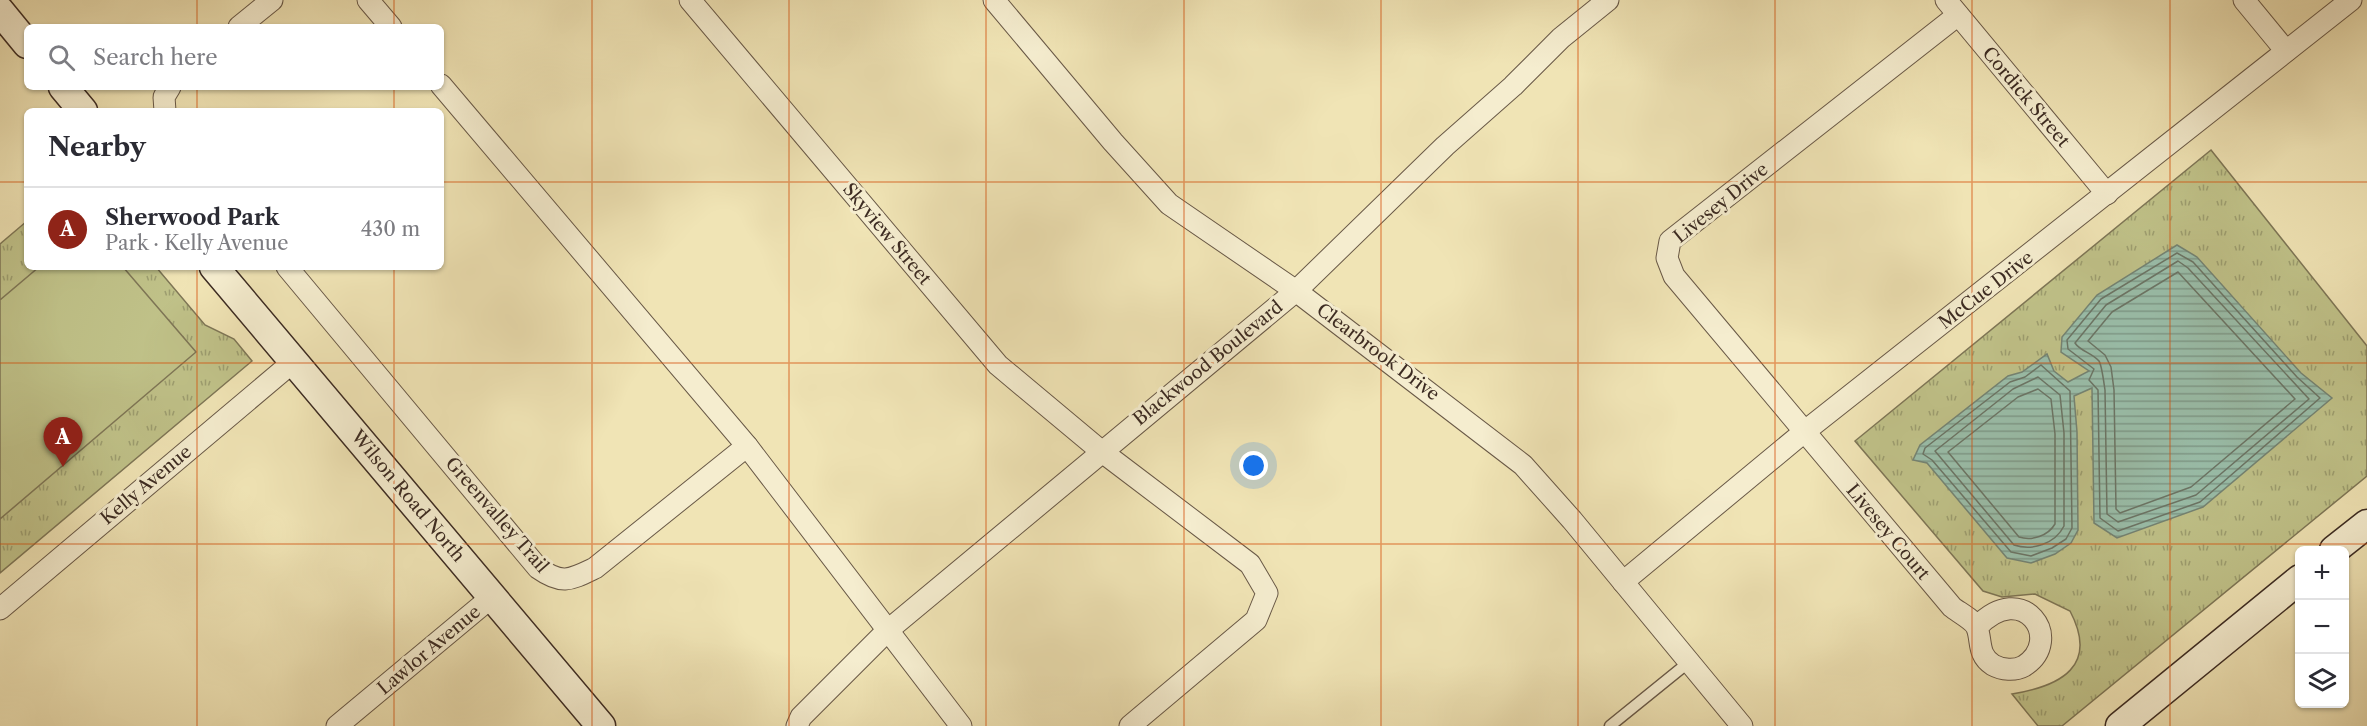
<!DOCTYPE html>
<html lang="en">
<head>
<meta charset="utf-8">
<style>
	:root { --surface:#fff; --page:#f2f2f3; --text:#2b2b33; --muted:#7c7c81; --line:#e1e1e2; --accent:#8f2418 }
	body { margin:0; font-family:"Libre Caslon Text",serif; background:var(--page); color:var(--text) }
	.controls { position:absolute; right:18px; bottom:18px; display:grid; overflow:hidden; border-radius:9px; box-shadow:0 2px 4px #0004 }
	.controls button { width:54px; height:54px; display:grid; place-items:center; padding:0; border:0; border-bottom:2px solid var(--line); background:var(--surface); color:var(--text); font:30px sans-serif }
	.you { position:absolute; left:1254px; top:466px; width:21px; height:21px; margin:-15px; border:4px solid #fff; border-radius:50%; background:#1a73e8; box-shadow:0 0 0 9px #1a73e833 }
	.badge { display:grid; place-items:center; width:39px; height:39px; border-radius:50%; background:var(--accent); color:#fff; font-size:20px; font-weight:700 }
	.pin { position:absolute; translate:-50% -50px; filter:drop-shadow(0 2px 3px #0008) }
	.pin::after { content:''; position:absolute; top:32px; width:21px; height:18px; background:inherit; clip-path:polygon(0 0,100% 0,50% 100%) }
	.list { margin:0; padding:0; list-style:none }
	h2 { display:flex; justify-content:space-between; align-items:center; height:78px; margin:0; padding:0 24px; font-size:26px }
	h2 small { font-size:20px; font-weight:400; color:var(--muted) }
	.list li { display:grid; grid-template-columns:39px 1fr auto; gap:18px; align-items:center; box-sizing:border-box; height:84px; padding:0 24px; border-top:2px solid var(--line) }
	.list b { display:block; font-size:22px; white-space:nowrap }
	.list p { margin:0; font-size:20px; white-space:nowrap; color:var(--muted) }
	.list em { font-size:20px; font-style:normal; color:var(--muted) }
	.icon { flex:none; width:33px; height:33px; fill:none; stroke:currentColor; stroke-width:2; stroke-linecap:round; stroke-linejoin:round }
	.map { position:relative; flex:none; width:2367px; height:726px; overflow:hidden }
	.search { position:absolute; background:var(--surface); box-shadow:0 2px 4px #0004; left:24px; top:24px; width:420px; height:66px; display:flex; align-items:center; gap:15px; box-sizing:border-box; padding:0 21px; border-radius:9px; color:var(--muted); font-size:22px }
	.panel { position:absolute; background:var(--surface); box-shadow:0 2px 4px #0004; left:24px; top:108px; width:420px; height:162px; border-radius:9px }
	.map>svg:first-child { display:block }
	.grass { fill:url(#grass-tufts); stroke:#7e7656; stroke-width:1.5 }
	.pitch { fill:#c0c289; stroke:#7e7656; stroke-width:1.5 }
	.water { fill:url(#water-rules); stroke:#748474; stroke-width:1.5 }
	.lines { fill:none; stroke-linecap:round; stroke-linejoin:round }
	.shore { stroke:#6b7566; stroke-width:1.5 }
	.lane-casing { stroke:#695947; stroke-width:13 }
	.street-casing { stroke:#695947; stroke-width:23 }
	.secondary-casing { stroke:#3c2b22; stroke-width:31 }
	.lane { stroke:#f5edcf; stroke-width:10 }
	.street { stroke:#f5edcf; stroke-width:21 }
	.secondary { stroke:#f5edcf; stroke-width:28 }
	.grid { fill:none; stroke:#d7540e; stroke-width:1.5; stroke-opacity:0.55 }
	.labels { text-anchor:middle; stroke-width:6; stroke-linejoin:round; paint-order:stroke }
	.street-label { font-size:18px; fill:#3c2b22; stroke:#f5edcf }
</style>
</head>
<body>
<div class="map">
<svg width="2367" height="726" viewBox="0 0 2367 726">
	<defs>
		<pattern id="grass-tufts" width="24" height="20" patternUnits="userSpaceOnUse" patternTransform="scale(1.5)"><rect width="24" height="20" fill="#c0c289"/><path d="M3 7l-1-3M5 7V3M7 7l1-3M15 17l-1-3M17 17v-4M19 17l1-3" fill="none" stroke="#9d9e70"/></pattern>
		<pattern id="water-rules" width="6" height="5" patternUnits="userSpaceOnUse" patternTransform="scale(1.5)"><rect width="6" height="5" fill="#9abfab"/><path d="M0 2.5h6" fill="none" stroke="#7f9b8b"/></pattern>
	</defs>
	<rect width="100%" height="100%" fill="#f0e4b5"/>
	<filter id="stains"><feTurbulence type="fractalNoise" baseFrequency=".00333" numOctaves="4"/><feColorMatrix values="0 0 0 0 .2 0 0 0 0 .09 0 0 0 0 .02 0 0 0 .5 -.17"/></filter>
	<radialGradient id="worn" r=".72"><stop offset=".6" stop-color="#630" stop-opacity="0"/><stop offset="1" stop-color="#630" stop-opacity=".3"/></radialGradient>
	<g class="grass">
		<path d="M 2211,150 L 2367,346 L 2367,476 L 2062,726 L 2038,726 L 2012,694 C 2061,686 2099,666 2070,611 L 2035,594 L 2002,597 L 1983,591 L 1855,441 Z"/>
		<polygon points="27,221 27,267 156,267 205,325 234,339 252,361 0,573 0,244"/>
	</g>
	<polygon class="pitch" points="39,267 123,267 196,352 0,519 0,300"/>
	<polygon class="water" points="2177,245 2197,257 2301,373 2332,398 2203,507 2117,538 2094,523 2092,388 2074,396 2077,432 2078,530 2071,543 2055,554 2031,563 2007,558 1927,463 1913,460 1920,445 2008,376 2022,372 2047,354 2054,371 2068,382 2089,371 2061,352 2062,337 2097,295"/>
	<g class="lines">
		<g class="shore">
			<polygon points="2177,253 2193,262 2297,377 2320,398 2200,502 2118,531 2100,518 2098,390 2089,380 2094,369 2068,349 2067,340 2101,299"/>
			<path d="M 2178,261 L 2188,268 L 2309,399 L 2196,495 L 2118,522 L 2107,514 L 2105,390 C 2104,384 2102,366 2099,361 C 2092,353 2080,351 2075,343 L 2106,305 Z"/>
			<polygon points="2178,272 2295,399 2191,487 2120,513 2116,509 2114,390 2111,367 2105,355 2088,341 2112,312"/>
			<polygon points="2041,365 2070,391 2072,528 2066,539 2052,548 2031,556 2011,552 1932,460 1923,454 1925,448 2010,382 2025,377"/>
			<path d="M 2038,377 L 2060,395 L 2064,433 L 2064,526 C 2055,544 2032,551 2014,545 L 1935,451 L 2013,389 Z"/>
			<path d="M 2038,389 L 2051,399 L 2055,434 L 2055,524 C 2048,536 2032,541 2019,537 L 1948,452 L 2018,397 Z"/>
		</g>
		<g class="lane-casing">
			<polyline id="lane" points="1610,726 1689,662"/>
		</g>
		<g class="street-casing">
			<g id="street">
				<polyline points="368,0 391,27"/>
				<polyline points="690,0 998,365 1101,451 1250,564 1267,593 1256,620 1130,726"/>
				<polyline points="994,0 1113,142 1169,204 1296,291 1523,465 1572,520 1742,726"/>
				<polyline points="1946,0 2107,194"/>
				<polyline points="2244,0 2286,51"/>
				<path d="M 1958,15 L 1670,241 L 1667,258 L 1674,276 L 1952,607 C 1958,612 1974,620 1977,628 C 1982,640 1977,655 1993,665 C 2002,670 2015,671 2024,666 C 2065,640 2023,578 1977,627"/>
				<polyline points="239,27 272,0"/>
				<polyline points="441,85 747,446 961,726"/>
				<polyline points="165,111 164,97 170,87"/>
				<path d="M 287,267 L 538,568 C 562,585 570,580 595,568 L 747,446"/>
				<polyline points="1623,582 1804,432 2351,0"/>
				<polyline points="0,609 293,362"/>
				<polyline points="337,726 493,596"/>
				<polyline points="797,726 801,717 887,631 1296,291 1445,146 1513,86 1561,38 1608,0"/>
			</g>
		</g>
		<g class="secondary-casing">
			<g id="secondary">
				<polyline points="0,11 27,44"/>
				<polyline points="63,87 83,111"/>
				<polyline points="214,267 601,726"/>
				<polyline points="2334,550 2367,524"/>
				<polyline points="2120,726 2300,579"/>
			</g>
		</g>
		<use href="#lane" class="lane"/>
		<use href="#street" class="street"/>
		<use href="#secondary" class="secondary"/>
	</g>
	<path class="grid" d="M 197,0 L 197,27M 394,0 L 394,27M 592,0 L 592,726M 789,0 L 789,726M 986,0 L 986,726M 1184,0 L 1184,726M 1381,0 L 1381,726M 1578,0 L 1578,726M 1775,0 L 1775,726M 1972,0 L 1972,726M 2170,0 L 2170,726M 197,87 L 197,111M 394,87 L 394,111M 0,182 L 27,182M 441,182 L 2367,182M 197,267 L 197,726M 394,267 L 394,726M 0,363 L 2367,363M 0,544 L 2367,544"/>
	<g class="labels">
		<g class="street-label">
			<text transform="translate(2026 97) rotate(50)" y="6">Cordick Street</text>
			<text transform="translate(1721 203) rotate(-39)" y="6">Livesey Drive</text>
			<text transform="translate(887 234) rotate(50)" y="6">Skyview Street</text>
			<text transform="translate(1986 290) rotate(-38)" y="6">McCue Drive</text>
			<text transform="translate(1378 352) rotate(37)" y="6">Clearbrook Drive</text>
			<text transform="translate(1208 363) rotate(-39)" y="6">Blackwood Boulevard</text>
			<text transform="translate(146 485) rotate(-40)" y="6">Kelly Avenue</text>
			<text transform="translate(408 496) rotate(50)" y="6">Wilson Road North</text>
			<text transform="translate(497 515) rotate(49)" y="6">Greenvalley Trail</text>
			<text transform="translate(1888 532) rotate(50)" y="6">Livesey Court</text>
			<text transform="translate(429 650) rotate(-40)" y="6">Lawlor Avenue</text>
		</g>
	</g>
	<rect width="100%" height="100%" filter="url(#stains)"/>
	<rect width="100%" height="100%" fill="url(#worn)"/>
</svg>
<div class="controls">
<button>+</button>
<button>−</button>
<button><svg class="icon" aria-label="layers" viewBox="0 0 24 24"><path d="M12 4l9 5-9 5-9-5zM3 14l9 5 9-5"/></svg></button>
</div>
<div class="you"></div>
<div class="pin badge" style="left:63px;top:467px">A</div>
<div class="search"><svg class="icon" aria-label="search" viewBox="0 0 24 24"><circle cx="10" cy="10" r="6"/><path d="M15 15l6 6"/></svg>Search here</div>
<section class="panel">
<h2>Nearby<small></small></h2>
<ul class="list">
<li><span class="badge">A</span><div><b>Sherwood Park</b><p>Park · Kelly Avenue</p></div><em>430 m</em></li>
</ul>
</section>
</div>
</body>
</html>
